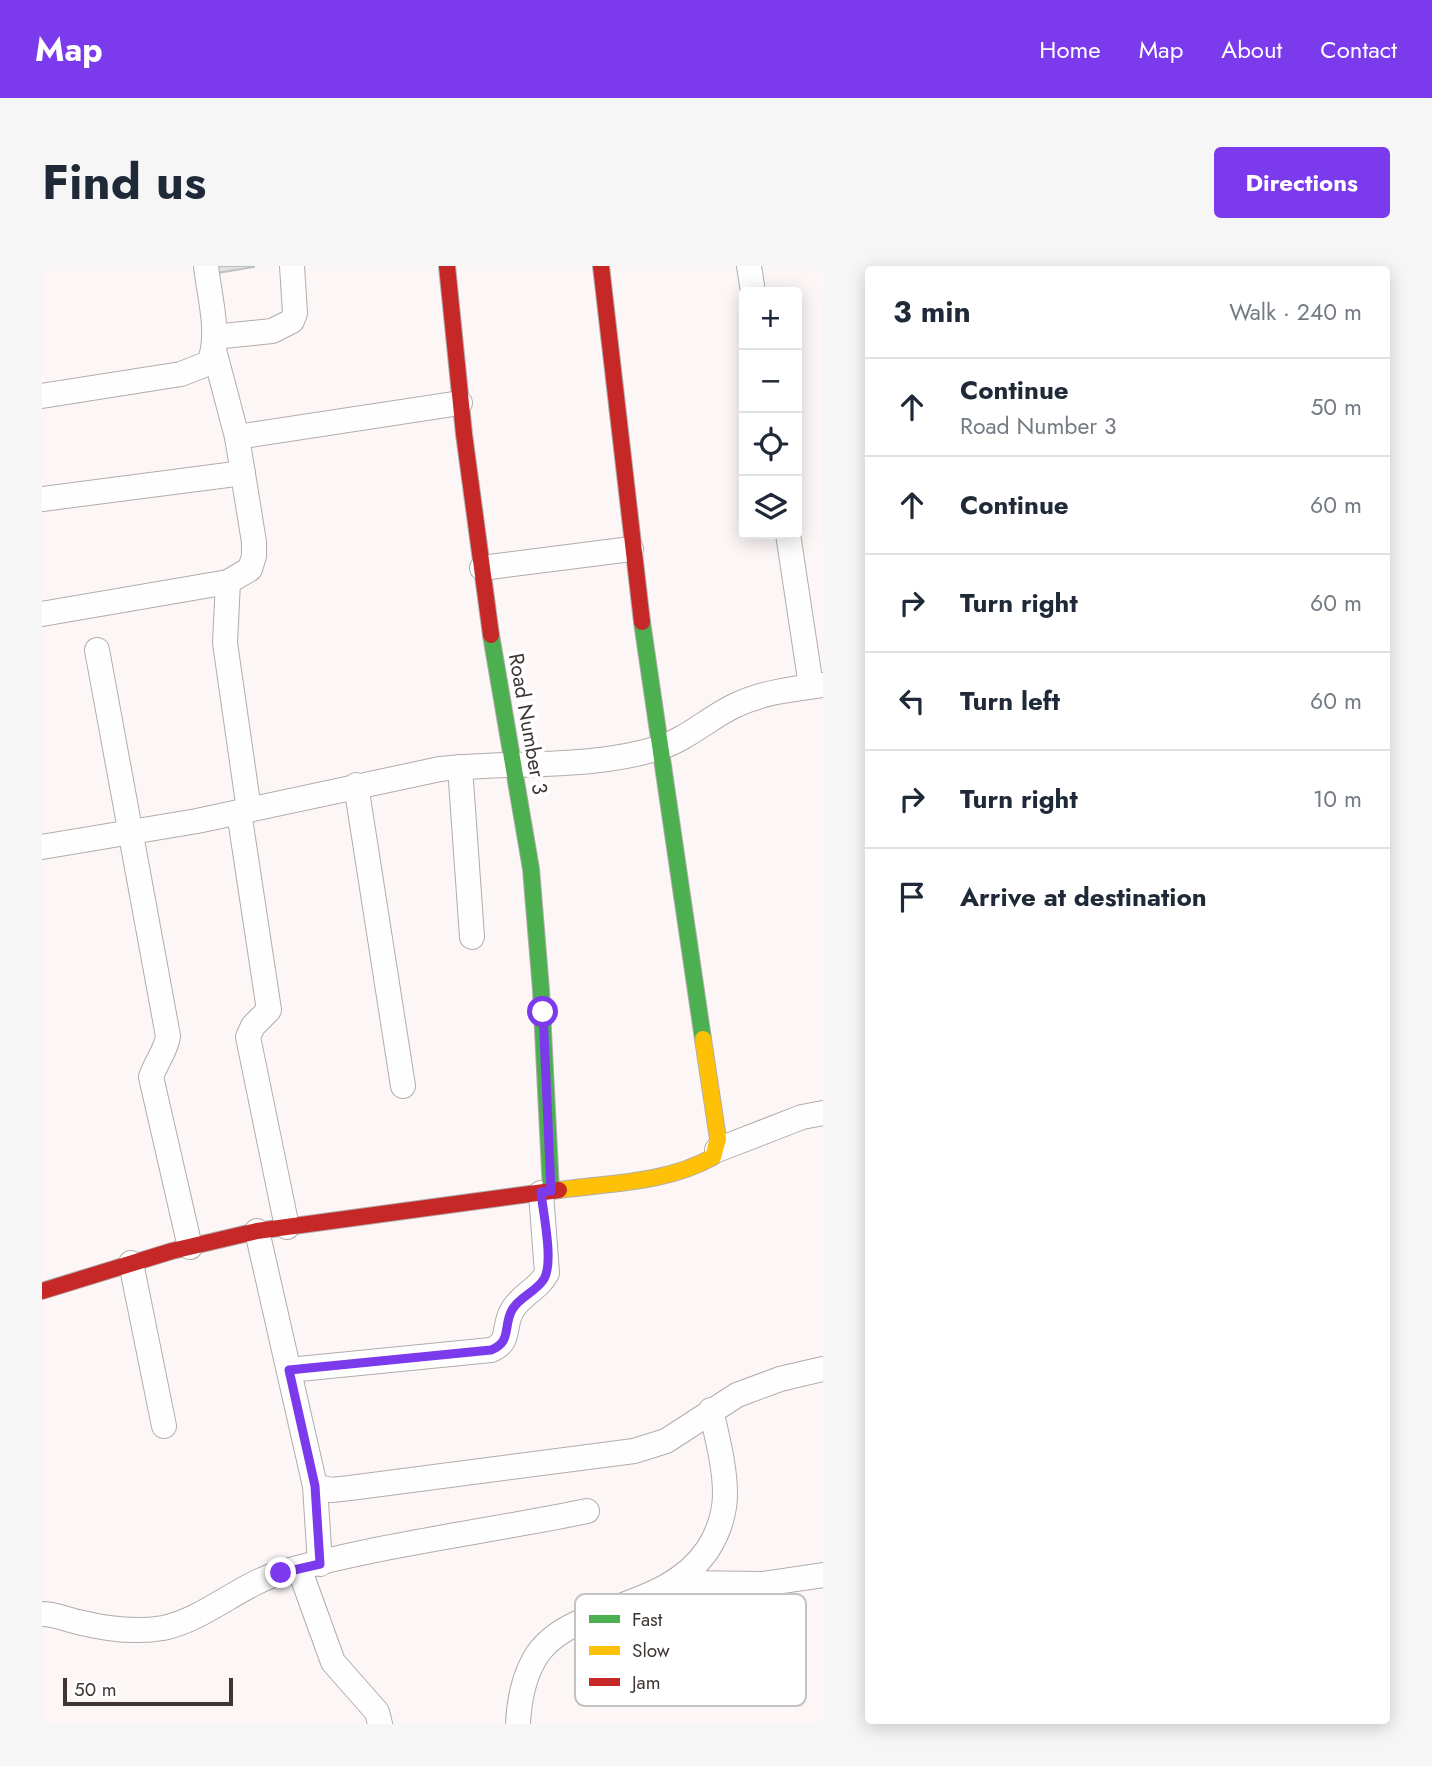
<!DOCTYPE html>
<html lang="en">
<head>
<meta charset="utf-8">
<style>
	:root { --surface:#fff; --page:#f6f6f7; --text:#1f2937; --muted:#747a83; --line:#e0e1e3; --accent:#7c3aed }
	body { margin:0; font-family:Jost,sans-serif; background:var(--page); color:var(--text) }
	.controls { position:absolute; right:21px; top:21px; display:grid; overflow:hidden; border-radius:7px; box-shadow:0 4px 18px #0003 }
	.controls button { width:63px; height:63px; display:grid; place-items:center; padding:0; border:0; border-bottom:2px solid var(--line); background:var(--surface); color:var(--text); font:35px sans-serif }
	.scale { position:absolute; left:21px; bottom:18px; width:170px; box-sizing:border-box; padding-left:7px; border:4px solid #3f3634; border-top:0; font-size:19px; line-height:24px; white-space:nowrap; color:#3f3634; -webkit-text-stroke:5px #fff; paint-order:stroke }
	.stop { position:absolute; width:21px; height:21px; margin:-16px; border:5px solid #7c3aed; border-radius:50%; background:#fff }
	.stop.end { background:#7c3aed; border-color:#fff; box-shadow:0 2px 7px #0008 }
	.list { margin:0; padding:0; list-style:none }
	h2 { display:flex; justify-content:space-between; align-items:center; height:91px; margin:0; padding:0 28px; font-size:30px }
	h2 small { font-size:23px; font-weight:400; color:var(--muted) }
	.list li { display:grid; grid-template-columns:46px 1fr auto; gap:21px; align-items:center; box-sizing:border-box; height:98px; padding:0 28px; border-top:2px solid var(--line) }
	.list b { display:block; font-size:26px; white-space:nowrap }
	.list p { margin:0; font-size:23px; white-space:nowrap; color:var(--muted) }
	.list em { font-size:23px; font-style:normal; color:var(--muted) }
	.icon { flex:none; width:38px; height:38px; fill:none; stroke:currentColor; stroke-width:2; stroke-linecap:round; stroke-linejoin:round }
	.map { position:relative; flex:none; width:781px; height:1458px; overflow:hidden; border-radius:7px }
	header { display:flex; align-items:center; gap:42px; box-sizing:border-box; height:98px; padding:0 35px; background:var(--accent); color:#fff }
	header strong { font-size:33px }
	nav { display:flex; gap:38px; margin-inline-start:auto; font-size:24px }
	.intro { display:flex; align-items:center; justify-content:space-between; box-sizing:border-box; height:168px; padding:0 42px }
	h1 { margin:0; font-size:49px }
	.button { padding:18px 32px; border-radius:7px; background:var(--accent); color:#fff; font-size:24px; font-weight:700 }
	main { display:flex; gap:42px; padding:0 42px }
	aside { flex:1; background:var(--surface); border-radius:7px; box-shadow:0 4px 18px #0003 }
	.map>svg:first-child { display:block }
	.building { fill:#e0e2e2; stroke:#c0c2c2; stroke-width:2 }
	.lines { fill:none; stroke-linecap:round; stroke-linejoin:round }
	.street-casing { stroke:#b2acaa; stroke-width:26 }
	.fast-casing { stroke:#b2acaa; stroke-width:18 }
	.slow-casing { stroke:#b2acaa; stroke-width:18 }
	.jam-casing { stroke:#b2acaa; stroke-width:18 }
	.street { stroke:#fffefe; stroke-width:24 }
	.fast { stroke:#4caf50; stroke-width:16 }
	.slow { stroke:#ffc107; stroke-width:16 }
	.jam { stroke:#c62828; stroke-width:16 }
	.route { stroke:#7c3aed; stroke-width:9 }
	.labels { text-anchor:middle; stroke-width:7; stroke-linejoin:round; paint-order:stroke }
	.street-label { font-size:21px; fill:#3f3634; stroke:#fff }
	.key { fill:#fff; stroke:#c5c3c2; stroke-width:2 }
	.key-label { font-size:19px; fill:#3f3634 }
</style>
</head>
<body>
<header>
<strong>Map</strong>
<nav><a>Home</a><a>Map</a><a>About</a><a>Contact</a></nav>
</header>
<div class="intro"><h1>Find us</h1><a class="button">Directions</a></div>
<main>
<div class="map">
<svg width="781" height="1458" viewBox="0 0 781 1458">
	<rect width="100%" height="100%" fill="#fcf7f6"/>
	<polygon class="building" points="174,0 212,0 212,1 175,7"/>
	<g class="lines">
		<g class="street-casing">
			<g id="street">
				<polyline points="707,0 711,26"/>
				<polyline points="172,71 230,65 250,55 253,47 250,0"/>
				<path d="M 0,130 L 139,108 L 167,97 C 179,68 167,30 164,0"/>
				<polyline points="195,171 418,137"/>
				<polyline points="0,233 201,207"/>
				<polyline points="746,268 769,420"/>
				<polyline points="440,302 589,283"/>
				<polyline points="186,316 183,377 207,544"/>
				<polyline points="0,348 186,316 208,303 212,290 212,276 195,171 172,84"/>
				<path d="M 55,384 L 126,770 C 124,785 114,796 109,811 L 148,981"/>
				<polyline points="418,501 430,671"/>
				<polyline points="314,519 361,820"/>
				<polyline points="197,546 227,744 211,760 206,771 245,961"/>
				<path d="M 0,581 L 155,555 L 398,503 C 472,495 545,504 617,482 C 645,473 667,452 692,440 C 721,426 750,423 781,419"/>
				<polyline points="675,884 760,851 781,847"/>
				<polyline points="215,965 273,1220 289,1224 308,1222 592,1185 624,1175 695,1129 738,1113 781,1103"/>
				<polyline points="89,997 122,1160"/>
				<path d="M 247,1104 L 449,1084 C 470,1076 460,1059 471,1043 C 480,1028 497,1023 505,1007 L 499,927"/>
				<polyline points="273,1220 278,1298"/>
				<polyline points="257,1302 291,1396 335,1446 338,1458"/>
				<polyline points="635,1317 721,1318 781,1309"/>
				<path d="M 0,1348 C 13,1348 23,1353 36,1356 C 64,1363 92,1367 121,1362 C 164,1353 198,1318 241,1306 C 340,1278 444,1266 545,1245"/>
				<path d="M 476,1458 C 477,1435 482,1411 493,1392 C 526,1337 624,1347 666,1283 C 676,1268 683,1247 683,1228 C 683,1200 675,1171 669,1144"/>
			</g>
		</g>
		<g class="fast-casing">
			<g id="fast">
				<polyline points="600,356 661,773"/>
				<polyline points="449,369 489,603 499,724 509,925"/>
			</g>
		</g>
		<g class="slow-casing">
			<path id="slow" d="M 517,924 C 568,917 625,917 671,891 L 676,873 L 661,773"/>
		</g>
		<g class="jam-casing">
			<g id="jam">
				<polyline points="405,0 422,168 449,369"/>
				<polyline points="559,0 600,356"/>
				<polyline points="0,1025 130,985 215,965 517,924"/>
			</g>
		</g>
		<use href="#street" class="street"/>
		<use href="#fast" class="fast"/>
		<use href="#slow" class="slow"/>
		<use href="#jam" class="jam"/>
	</g>
	<g class="lines">
		<path class="route" d="M 239,1307 L 278,1298 L 273,1220 L 247,1104 L 449,1084 C 470,1076 461,1060 470,1044 C 477,1031 494,1026 502,1013 C 512,996 501,947 499,926 L 509,925 L 501,746"/>
	</g>
	<g class="labels">
		<g class="street-label">
			<text transform="translate(486 458) rotate(80)" y="7">Road Number 3</text>
		</g>
	</g>
	<rect x="533" y="1328" width="231" height="112" rx="10" class="key"/>
	<rect x="547" y="1349" width="31" height="8" fill="#4caf50"/>
	<rect x="547" y="1380" width="31" height="9" fill="#ffc107"/>
	<rect x="547" y="1412" width="31" height="8" fill="#c62828"/>
	<g class="key-label">
		<text x="590" y="1360">Fast</text>
		<text x="590" y="1391">Slow</text>
		<text x="590" y="1423">Jam</text>
	</g>
</svg>
<div class="controls">
<button>+</button>
<button>−</button>
<button><svg class="icon" aria-label="locate" viewBox="0 0 24 24"><circle cx="12" cy="12" r="6"/><path d="M12 2v4M12 18v4M2 12h4M18 12h4"/></svg></button>
<button><svg class="icon" aria-label="layers" viewBox="0 0 24 24"><path d="M12 4l9 5-9 5-9-5zM3 14l9 5 9-5"/></svg></button>
</div>
<div class="scale">50 m</div>
<div class="stop" style="left:501px;top:746px"></div>
<div class="stop end" style="left:239px;top:1307px"></div>
</div>
<aside>
<h2>3 min<small>Walk · 240 m</small></h2>
<ul class="list">
<li><svg class="icon" aria-label="ahead" viewBox="0 0 24 24"><path d="M12 20V5M6 11l6-6 6 6"/></svg><div><b>Continue</b><p>Road Number 3</p></div><em>50 m</em></li>
<li><svg class="icon" aria-label="ahead" viewBox="0 0 24 24"><path d="M12 20V5M6 11l6-6 6 6"/></svg><div><b>Continue</b></div><em>60 m</em></li>
<li><svg class="icon" aria-label="right" viewBox="0 0 24 24"><path d="M7 20v-9h11M14 6l5 5-5 5"/></svg><div><b>Turn right</b></div><em>60 m</em></li>
<li><svg class="icon" aria-label="left" viewBox="0 0 24 24"><path d="M17 20v-9H6M10 6l-5 5 5 5"/></svg><div><b>Turn left</b></div><em>60 m</em></li>
<li><svg class="icon" aria-label="right" viewBox="0 0 24 24"><path d="M7 20v-9h11M14 6l5 5-5 5"/></svg><div><b>Turn right</b></div><em>10 m</em></li>
<li><svg class="icon" aria-label="arrive" viewBox="0 0 24 24"><path d="M6 21V4h12l-3 4 3 4H6"/></svg><div><b>Arrive at destination</b></div></li>
</ul>
</aside>
</main>
</body>
</html>
